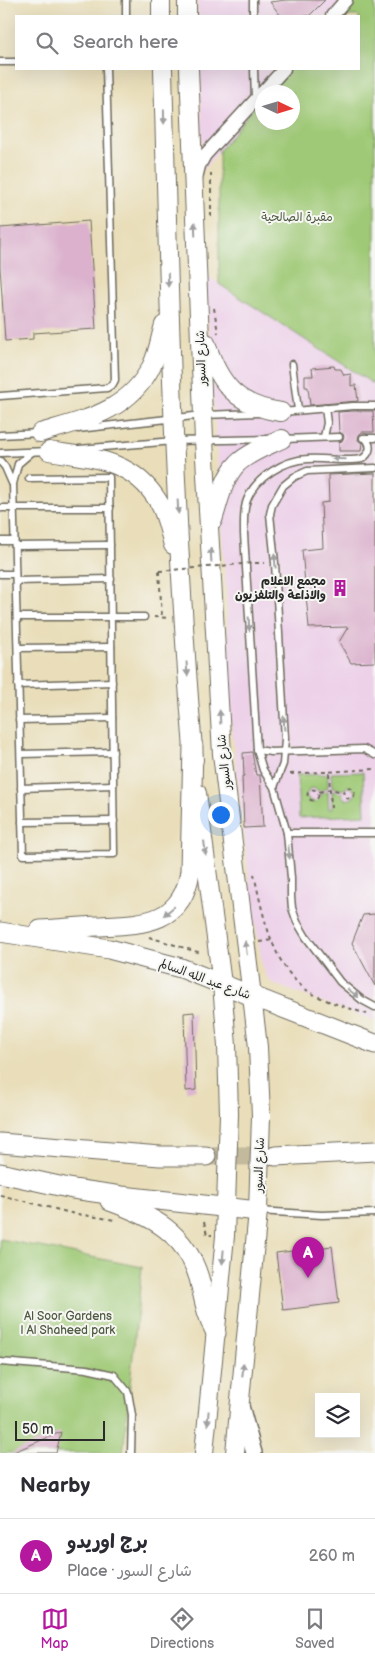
<!DOCTYPE html>
<html lang="en">
<head>
<meta charset="utf-8">
<style>
	:root { --surface:#fff; --page:#f7f7f7; --text:#2b2b33; --muted:#7c7c81; --line:#e1e1e2; --accent:#b5179e }
	body { margin:0; font-family:"Balsamiq Sans","Playpen Sans Arabic",sans-serif; background:var(--page); color:var(--text) }
	.controls { position:absolute; right:15px; bottom:15px; display:grid; overflow:hidden; border-radius:0px; box-shadow:0 5px 20px #0002 }
	.controls button { width:45px; height:45px; display:grid; place-items:center; padding:0; border:0; border-bottom:1px solid var(--line); background:var(--surface); color:var(--text); font:25px sans-serif }
	.compass { position:absolute; left:255px; top:85px; width:45px; height:45px; border-radius:50%; background:var(--surface); box-shadow:0 5px 20px #0002; rotate:94deg }
	.scale { position:absolute; left:15px; bottom:12px; width:90px; box-sizing:border-box; padding-left:5px; border:2px solid #2b2b2b; border-top:0; font-size:14px; line-height:18px; white-space:nowrap; color:#2b2b2b; -webkit-text-stroke:4px #f6f6f2; paint-order:stroke }
	.you { position:absolute; left:220px; top:814px; width:18px; height:18px; margin:-12px; border:4px solid #fff; border-radius:50%; background:#1a73e8; box-shadow:0 0 0 8px #1a73e833 }
	.badge { display:grid; place-items:center; width:32px; height:32px; border-radius:50%; background:var(--accent); color:#fff; font-size:16px; font-weight:700 }
	.pin { position:absolute; translate:-50% -41px; filter:drop-shadow(0 1px 2px #0008) }
	.pin::after { content:''; position:absolute; top:26px; width:18px; height:15px; background:inherit; clip-path:polygon(0 0,100% 0,50% 100%) }
	.list { margin:0; padding:0; list-style:none }
	h2 { display:flex; justify-content:space-between; align-items:center; height:65px; margin:0; padding:0 20px; font-size:21px }
	h2 small { font-size:16px; font-weight:400; color:var(--muted) }
	.list li { display:grid; grid-template-columns:32px 1fr auto; gap:15px; align-items:center; box-sizing:border-box; height:75px; padding:0 20px; border-top:1px solid var(--line) }
	.list b { display:block; font-size:19px; white-space:nowrap }
	.list p { margin:0; font-size:16px; white-space:nowrap; color:var(--muted) }
	.list em { font-size:16px; font-style:normal; color:var(--muted) }
	.icon { flex:none; width:28px; height:28px; fill:none; stroke:currentColor; stroke-width:2; stroke-linecap:round; stroke-linejoin:round }
	.map { position:relative; flex:none; width:375px; height:1453px; overflow:hidden }
	.search { position:absolute; background:var(--surface); box-shadow:0 5px 20px #0002; left:15px; right:15px; top:15px; height:55px; display:flex; align-items:center; gap:12px; box-sizing:border-box; padding:0 18px; border-radius:0px; color:var(--muted); font-size:19px }
	.sheet { height:140px; background:var(--surface) }
	nav { display:flex; justify-content:space-around; align-items:center; box-sizing:border-box; height:70px; border-top:1px solid var(--line); background:var(--surface); font-size:14px; color:var(--muted) }
	nav a { display:grid; justify-items:center; gap:2px }
	nav .on { color:var(--accent) }
	.map>svg:first-child { display:block }
	.built { fill:#edd1e9 }
	.green { fill:#9fc976; stroke:#657a50 }
	.building { fill:#dbb1cd }
	.lines { fill:none; stroke-linecap:round; stroke-linejoin:round }
	.primary-tunnel { stroke:#c3ba9d; stroke-width:19; stroke-dasharray:19 9; stroke-linecap:butt }
	.service-casing { stroke:#6e6a5d; stroke-width:9 }
	.minor-casing { stroke:#6e6a5d; stroke-width:15 }
	.tertiary-casing { stroke:#6e6a5d; stroke-width:18 }
	.secondary-casing { stroke:#6e6a5d; stroke-width:20 }
	.primary-casing { stroke:#6e6a5d; stroke-width:21 }
	.path { stroke:#6e6a5d; stroke-width:2; stroke-dasharray:4 4; stroke-linecap:butt }
	.service { stroke:#fff; stroke-width:6 }
	.minor { stroke:#fff; stroke-width:12 }
	.tertiary { stroke:#fff; stroke-width:15 }
	.secondary { stroke:#fff; stroke-width:18 }
	.primary { stroke:#fff; stroke-width:19 }
	.path-bridge { stroke:#6e6a5d; stroke-width:2; stroke-dasharray:4 4; stroke-linecap:butt }
	.oneway { fill:#a0a0a0 }
	.labels { text-anchor:middle; stroke-width:4; stroke-linejoin:round; paint-order:stroke }
	.park-label { font-size:12px; fill:#4e5a42; stroke:#f6f6f2 }
	.street-label { font-size:12px; fill:#2b2b2b; stroke:#f6f6f2 }
	.poi-label { font-size:12px; font-weight:bold; fill:#2b2b2b; stroke:#f6f6f2; text-anchor:end }
</style>
</head>
<body>
<div class="map">
<svg width="375" height="1453" viewBox="0 0 375 1453">
	<rect width="100%" height="100%" fill="#f6f6f2"/>
	<filter id="ink" filterUnits="userSpaceOnUse"><feTurbulence type="fractalNoise" baseFrequency=".02" numOctaves="2"/><feDisplacementMap in="SourceGraphic" scale="10" xChannelSelector="R" yChannelSelector="G"/><feConvolveMatrix kernelMatrix="1 2 1 2 8 2 1 2 1" color-interpolation-filters="sRGB"/></filter>
	<filter id="wash" filterUnits="userSpaceOnUse"><feTurbulence type="fractalNoise" baseFrequency=".0096" numOctaves="4" result="noise"/><feDisplacementMap in="SourceGraphic" scale="20" xChannelSelector="R" yChannelSelector="G"/><feGaussianBlur stdDeviation="1.12" result="paint"/><feColorMatrix in="noise" values="0 0 0 0 0 0 0 0 0 0 0 0 0 0 0 0 0 1.4 0 .05"/><feComposite in="paint" operator="in"/></filter>
	<g filter="url(#wash)">
		<rect width="100%" height="100%" fill="#e9deb9"/>
		<g class="built">
			<polygon points="197,0 351,0 336,16 198,16"/>
			<polygon points="200,69 288,69 259,100 203,171"/>
			<polygon points="205,274 375,385 375,1021 273,984 266,976 262,964 251,896 231,721 226,592"/>
		</g>
		<g class="green">
			<polygon points="351,0 375,0 375,385 219,284 219,151 262,97 262,122 292,122 292,92 266,92 288,69 359,69 359,16 336,16"/>
			<polygon points="363,772 365,815 299,818 297,775 328,774 328,788 319,791 313,788 310,789 306,795 309,800 315,802 320,797 320,794 328,791 329,809 332,809 332,791 342,793 343,797 347,800 354,797 355,791 349,786 343,790 332,787 331,773"/>
			<polygon points="0,1239 142,1267 123,1453 0,1453"/>
		</g>
		<g id="blocks">
			<g class="building">
				<polygon points="286,0 325,0 309,16 281,16 270,2"/>
				<polygon points="89,221 96,329 33,333 33,339 5,341 0,267 0,228"/>
				<polygon points="334,366 335,369 341,369 344,375 351,374 351,386 356,385 358,401 310,405 308,387 305,387 305,376 313,376 312,368"/>
				<polygon points="353,411 373,411 374,432 362,432 359,435 358,440 362,443 361,451 339,451 339,442 342,441 344,437 343,434 339,432 338,412"/>
				<polygon points="375,473 375,662 351,663 339,642 348,627 309,628 302,550 323,548 321,503 329,502 328,475"/>
				<polygon points="252,752 256,775 260,775 263,827 244,828 242,776 244,776 243,753"/>
				<polygon points="375,914 375,986 352,943 363,915"/>
				<polygon points="194,1012 196,1090 186,1091 184,1013"/>
				<polygon points="332,1246 339,1303 283,1310 276,1253"/>
				<polygon points="61,1432 56,1453 11,1453"/>
			</g>
		</g>
	</g>
	<g filter="url(#ink)">
		<use href="#blocks" fill-opacity="0" stroke="#6e6a5d" stroke-width="1"/>
		<g class="lines">
			<polyline class="primary-tunnel" points="206,1156 275,1156"/>
			<g class="service-casing">
				<g id="service">
					<polyline points="126,0 126,16"/>
					<polyline points="253,0 253,16"/>
					<polyline points="0,62 16,62"/>
					<polyline points="254,69 255,99"/>
					<polyline points="292,364 298,410"/>
					<polyline points="0,396 107,388 113,384 115,380 106,69"/>
					<polyline points="282,412 353,406 375,406"/>
					<polyline points="78,429 203,415 259,413"/>
					<polyline points="0,435 40,433"/>
					<polyline points="324,437 327,423 325,408"/>
					<polyline points="363,438 375,438"/>
					<path d="M 365,438 C 372,445 371,453 362,459 C 345,462 326,458 308,459 C 284,460 256,477 247,500 C 243,510 244,523 244,534 L 257,750 L 263,770 L 274,787 L 287,833 L 291,878 L 291,897 L 292,908 L 297,922 L 306,937 L 340,982 L 362,1000 L 375,1007"/>
					<polyline points="283,439 339,437"/>
					<polyline points="79,449 174,441 268,439"/>
					<polyline points="0,453 49,451"/>
					<polyline points="0,461 5,467 12,483"/>
					<polyline points="29,478 109,477 114,854 23,855 13,484 18,464 32,452"/>
					<polyline points="0,508 110,508"/>
					<polyline points="0,541 14,541"/>
					<polyline points="15,546 110,545"/>
					<polyline points="0,574 15,574"/>
					<polyline points="16,581 111,579"/>
					<polyline points="17,617 144,617"/>
					<polyline points="18,648 111,647"/>
					<polyline points="18,685 112,682"/>
					<polyline points="19,720 112,718"/>
					<polyline points="257,750 271,752 364,749 375,755"/>
					<polyline points="21,754 113,752"/>
					<polyline points="274,787 283,764 285,739 275,563 270,514 272,505 283,486 294,477 307,471 375,468"/>
					<polyline points="21,788 113,785"/>
					<polyline points="22,822 114,821"/>
					<polyline points="287,833 375,833"/>
					<polyline points="259,1211 322,1215 375,1213"/>
					<polyline points="0,1362 87,1369 114,1375 128,1392 132,1415 131,1453"/>
				</g>
			</g>
			<g class="minor-casing">
				<g id="minor">
					<polyline points="332,16 346,0"/>
					<polyline points="196,178 199,166 205,155 284,69"/>
				</g>
			</g>
			<g class="tertiary-casing">
				<polyline id="tertiary" points="241,1406 254,1453"/>
			</g>
			<g class="secondary-casing">
				<g id="secondary">
					<polyline points="161,0 161,16"/>
					<polyline points="187,0 187,16"/>
					<path d="M 163,69 C 169,299 174,530 194,760"/>
					<polyline points="189,69 204,440 222,754 252,996 258,1047 261,1116 258,1211 235,1453"/>
					<path d="M 206,343 C 219,383 236,406 281,412"/>
					<path d="M 40,433 C 84,420 130,411 152,365 C 158,353 160,338 164,325"/>
					<path d="M 49,451 C 92,458 132,459 158,501 C 166,513 169,531 173,545"/>
					<path d="M 213,520 C 219,502 223,478 238,463 C 250,452 267,446 282,439"/>
					<polyline points="197,793 222,984 227,1046 229,1114 225,1236 204,1453"/>
				</g>
			</g>
			<g class="primary-casing">
				<g id="primary">
					<path d="M 40,930 C 59,929 79,927 98,926 C 141,924 183,925 190,871 L 193,746"/>
					<polyline points="0,932 109,949 181,968 375,1044"/>
					<polyline points="0,1143 160,1156 206,1156"/>
					<polyline points="275,1156 375,1151"/>
					<polyline points="0,1173 73,1189 122,1196 258,1211"/>
					<path d="M 110,1201 C 152,1216 185,1232 199,1278 C 204,1298 206,1315 216,1333"/>
				</g>
			</g>
			<g class="path">
				<polyline points="211,173 211,216"/>
				<polyline points="214,308 218,333"/>
				<polyline points="255,563 265,563"/>
				<polyline points="159,571 162,617"/>
				<polyline points="154,617 169,618"/>
				<polyline points="329,773 331,808"/>
				<polyline points="290,774 375,769"/>
				<circle cx="349" cy="793" r="5.5"/>
				<circle cx="313" cy="795" r="5.5"/>
				<polyline points="319,792 330,789 343,792"/>
				<path d="M 254,874 C 263,915 273,972 313,994 C 330,1003 349,1008 367,1014"/>
				<polyline points="149,937 201,953"/>
				<polyline points="259,942 272,940"/>
				<polyline points="0,1195 71,1213 115,1220"/>
				<polyline points="204,1222 207,1235 212,1235"/>
			</g>
			<use href="#service" class="service"/>
			<use href="#minor" class="minor"/>
			<use href="#tertiary" class="tertiary"/>
			<use href="#secondary" class="secondary"/>
			<use href="#primary" class="primary"/>
			<polyline class="path-bridge" points="159,571 254,563"/>
		</g>
		<defs><path id="oneway-solid" d="M-6-.8H1V-3.2L6.5 0L1 3.2V.8H-6Z" transform="scale(1.25)"/></defs>
		<g class="oneway">
			<use href="#oneway-solid" transform="translate(164 117) rotate(89)"/>
			<use href="#oneway-solid" transform="translate(195 229) rotate(-92)"/>
			<use href="#oneway-solid" transform="translate(168 280) rotate(89)"/>
			<use href="#oneway-solid" transform="translate(339 459) rotate(-179)"/>
			<use href="#oneway-solid" transform="translate(178 507) rotate(87)"/>
			<use href="#oneway-solid" transform="translate(211 555) rotate(-93)"/>
			<use href="#oneway-solid" transform="translate(275 561) rotate(-95)"/>
			<use href="#oneway-solid" transform="translate(249 624) rotate(87)"/>
			<use href="#oneway-solid" transform="translate(187 669) rotate(86)"/>
			<use href="#oneway-solid" transform="translate(220 717) rotate(-93)"/>
			<use href="#oneway-solid" transform="translate(284 723) rotate(-93)"/>
			<use href="#oneway-solid" transform="translate(205 848) rotate(82)"/>
			<use href="#oneway-solid" transform="translate(289 852) rotate(84)"/>
			<use href="#oneway-solid" transform="translate(169 911) rotate(140)"/>
			<use href="#oneway-solid" transform="translate(246 948) rotate(-97)"/>
			<use href="#oneway-solid" transform="translate(353 993) rotate(37)"/>
			<use href="#oneway-solid" transform="translate(223 1257) rotate(95)"/>
			<use href="#oneway-solid" transform="translate(243 1370) rotate(-84)"/>
			<use href="#oneway-solid" transform="translate(208 1418) rotate(95)"/>
		</g>
	</g>
	<defs>
		<g id="building-bare" transform="scale(1.35)"><path d="M-4-6H4V6H1V3H-1V6H-4ZM-2.5-4.3h1.7v1.8h-1.7ZM.8-4.3h1.7v1.8H.8ZM-2.5-1h1.7V.8h-1.7ZM.8-1h1.7V.8H.8Z" fill="#b5179e" stroke="#f6f6f2" stroke-width="2.5" paint-order="stroke"/></g>
	</defs>
	<g fill-rule="evenodd">
		<use href="#building-bare" x="340" y="588"/>
	</g>
	<g class="labels">
		<g class="park-label">
			<text x="297" y="221">مقبرة الصالحية</text>
			<text x="68" y="1320">Al Soor Gardens<tspan x="68" dy="14">| Al Shaheed park</tspan></text>
		</g>
		<g class="street-label">
			<text transform="translate(201 358) rotate(-92)" y="4">شارع السور</text>
			<text transform="translate(224 762) rotate(-96)" y="4">شارع السور</text>
			<text transform="translate(205 979) rotate(20)" y="4">شارع عبد الله السالم</text>
			<text transform="translate(259 1165) rotate(-88)" y="4">شارع السور</text>
		</g>
		<g class="poi-label">
			<text x="326" y="585">مجمع الاعلام<tspan x="326" dy="14">والاذاعة والتلفزيون</tspan></text>
		</g>
	</g>
</svg>
<div class="controls">
<button><svg class="icon" aria-label="layers" viewBox="0 0 24 24"><path d="M12 4l9 5-9 5-9-5zM3 14l9 5 9-5"/></svg></button>
</div>
<svg class="compass" viewBox="-18 -18 36 36"><path d="M0-13l5 13h-10z" fill="#e53935"/><path d="M0 13l5-13h-10z" fill="#7c7c81"/></svg>
<div class="scale">50 m</div>
<div class="you"></div>
<div class="pin badge" style="left:308px;top:1278px">A</div>
<div class="search"><svg class="icon" aria-label="search" viewBox="0 0 24 24"><circle cx="10" cy="10" r="6"/><path d="M15 15l6 6"/></svg>Search here</div>
</div>
<section class="sheet">
<h2>Nearby<small></small></h2>
<ul class="list">
<li><span class="badge">A</span><div><b>برج اوريدو</b><p>Place · شارع السور</p></div><em>260 m</em></li>
</ul>
</section>
<nav>
<a class="on"><svg class="icon" aria-label="map" viewBox="0 0 24 24"><path d="M3 6l6-2 6 2 6-2v14l-6 2-6-2-6 2zM9 4v14M15 6v14"/></svg>Map</a>
<a><svg class="icon" aria-label="directions" viewBox="0 0 24 24"><path d="M12 3l9 9-9 9-9-9zM9 14v-3h6M13 9l2 2-2 2"/></svg>Directions</a>
<a><svg class="icon" aria-label="saved" viewBox="0 0 24 24"><path d="M7 4h10v16l-5-4-5 4z"/></svg>Saved</a>
</nav>
</body>
</html>
